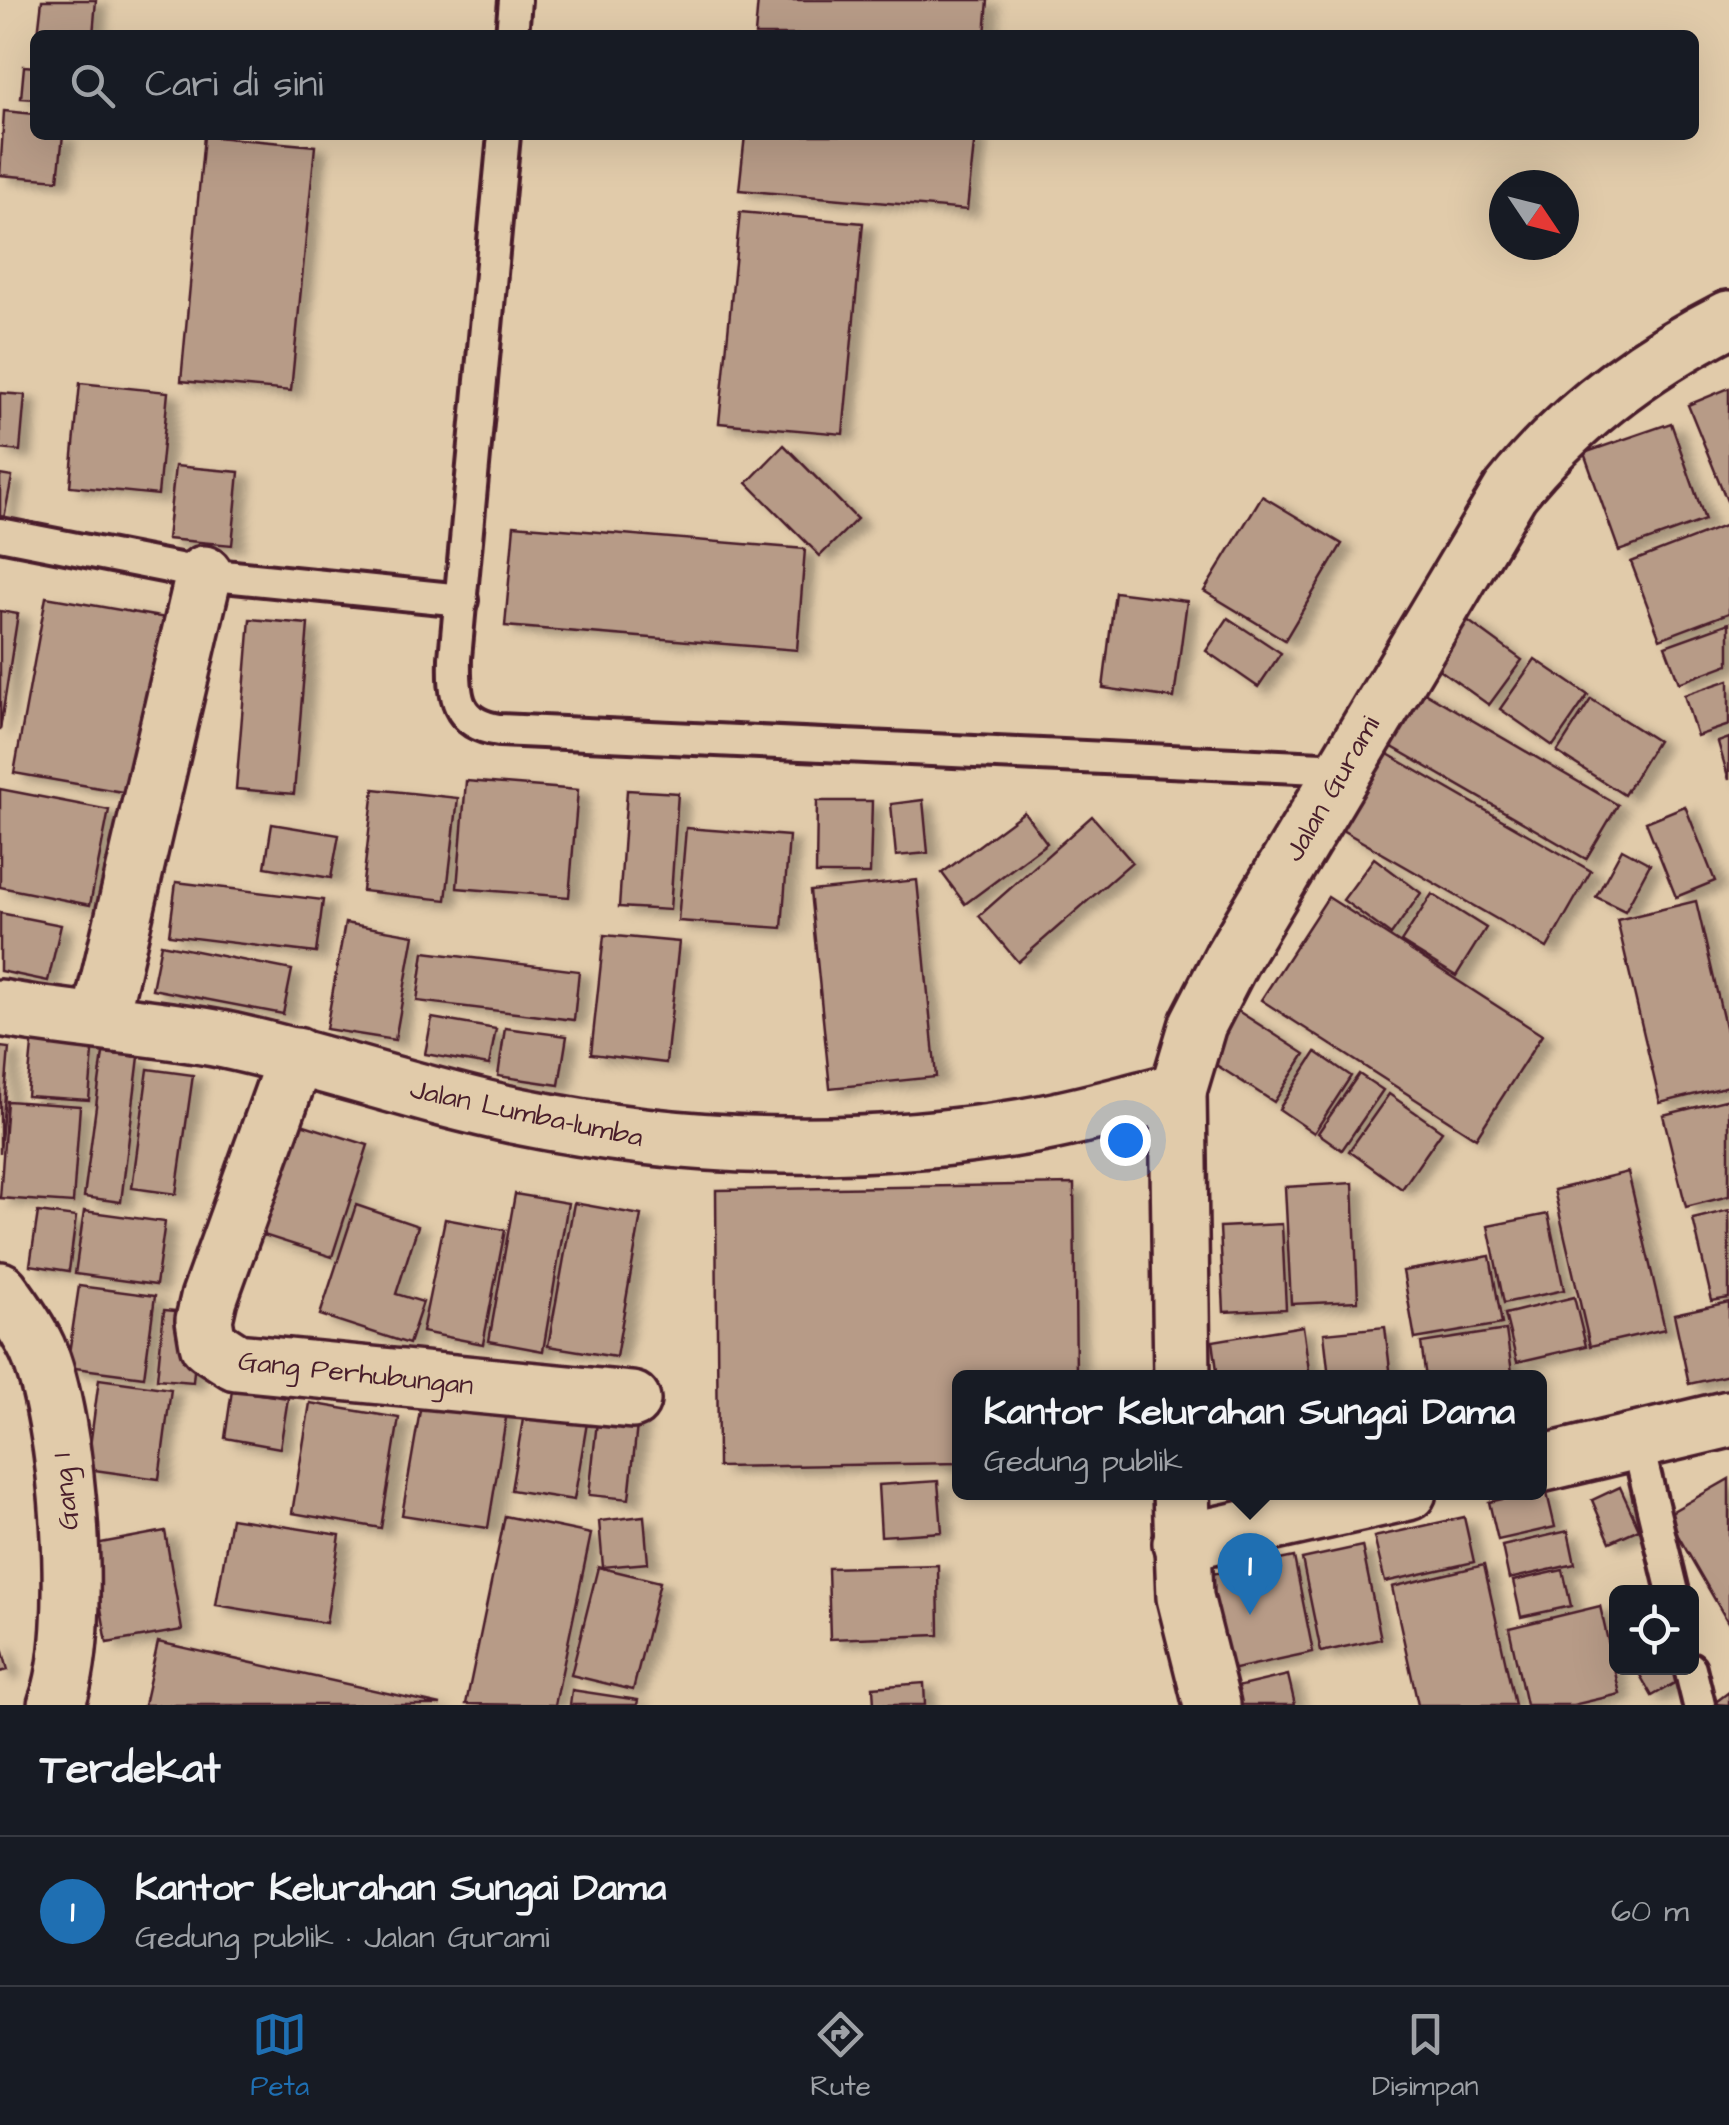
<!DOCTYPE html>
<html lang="id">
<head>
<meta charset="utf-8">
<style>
	:root { --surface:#171b24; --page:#242831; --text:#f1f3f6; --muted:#9ea1a6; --line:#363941; --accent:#1f6fb2 }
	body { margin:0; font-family:"Architects Daughter",sans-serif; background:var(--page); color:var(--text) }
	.controls { position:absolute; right:30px; bottom:30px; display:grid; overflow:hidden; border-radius:15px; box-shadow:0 10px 40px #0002 }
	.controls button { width:90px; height:90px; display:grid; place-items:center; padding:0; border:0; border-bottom:2px solid var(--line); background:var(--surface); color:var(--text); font:50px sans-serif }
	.compass { position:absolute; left:1489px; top:170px; width:90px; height:90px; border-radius:50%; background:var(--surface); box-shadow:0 10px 40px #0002; rotate:125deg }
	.you { position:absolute; left:1125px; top:1140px; width:35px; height:35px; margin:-25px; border:8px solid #fff; border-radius:50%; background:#1a73e8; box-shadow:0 0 0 15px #1a73e833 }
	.badge { display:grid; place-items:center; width:65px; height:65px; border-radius:50%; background:var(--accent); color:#fff; font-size:32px; font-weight:700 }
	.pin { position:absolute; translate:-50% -82px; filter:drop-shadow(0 2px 5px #0008) }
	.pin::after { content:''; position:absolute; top:52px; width:35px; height:30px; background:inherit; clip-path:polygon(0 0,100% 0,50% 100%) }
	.popup { position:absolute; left:952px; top:1370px; width:595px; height:130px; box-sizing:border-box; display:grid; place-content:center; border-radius:15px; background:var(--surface); filter:drop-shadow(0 2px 8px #0005); font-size:32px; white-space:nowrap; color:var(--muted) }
	.popup b { font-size:38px; color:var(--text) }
	.popup::after { content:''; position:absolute; left:50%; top:100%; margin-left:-20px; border:20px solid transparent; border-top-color:var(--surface) }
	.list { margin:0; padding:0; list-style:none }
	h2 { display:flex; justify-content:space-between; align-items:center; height:130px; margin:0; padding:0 40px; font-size:42px }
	h2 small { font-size:32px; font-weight:400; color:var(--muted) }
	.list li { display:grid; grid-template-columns:65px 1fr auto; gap:30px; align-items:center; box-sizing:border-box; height:150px; padding:0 40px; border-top:2px solid var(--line) }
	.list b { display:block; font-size:38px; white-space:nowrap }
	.list p { margin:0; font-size:32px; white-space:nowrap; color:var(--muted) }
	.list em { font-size:32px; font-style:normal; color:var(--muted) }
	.icon { flex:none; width:55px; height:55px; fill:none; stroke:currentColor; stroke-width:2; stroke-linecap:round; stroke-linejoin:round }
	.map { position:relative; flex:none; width:1729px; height:1705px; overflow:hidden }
	.search { position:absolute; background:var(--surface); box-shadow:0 10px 40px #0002; left:30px; right:30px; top:30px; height:110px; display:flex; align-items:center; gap:25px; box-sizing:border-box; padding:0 35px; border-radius:15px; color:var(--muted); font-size:38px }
	.sheet { height:280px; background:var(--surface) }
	nav { display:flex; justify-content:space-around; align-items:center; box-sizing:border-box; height:140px; border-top:2px solid var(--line); background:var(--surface); font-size:28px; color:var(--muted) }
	nav a { display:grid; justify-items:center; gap:5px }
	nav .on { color:var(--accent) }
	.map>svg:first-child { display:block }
	.building { fill:#b79b87; stroke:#4a1f2b; stroke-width:2.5; filter:url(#shadow) }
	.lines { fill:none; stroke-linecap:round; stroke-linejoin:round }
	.lane-casing { stroke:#4a1f2b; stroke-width:38 }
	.street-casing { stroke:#4a1f2b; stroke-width:62 }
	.secondary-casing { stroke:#4a1f2b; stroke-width:62 }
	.lane { stroke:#e1cbaa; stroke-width:30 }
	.street { stroke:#e1cbaa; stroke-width:55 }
	.secondary { stroke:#e1cbaa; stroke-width:55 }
	.labels { text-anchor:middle; stroke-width:8; stroke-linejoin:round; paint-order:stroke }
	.street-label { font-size:28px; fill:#4a1f2b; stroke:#e1cbaa }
</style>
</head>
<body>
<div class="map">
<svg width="1729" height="1705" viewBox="0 0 1729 1705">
	<defs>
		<filter id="shadow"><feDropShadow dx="11" dy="6" stdDeviation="5" flood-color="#0004"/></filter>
	</defs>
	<rect width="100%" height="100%" fill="#e1cbaa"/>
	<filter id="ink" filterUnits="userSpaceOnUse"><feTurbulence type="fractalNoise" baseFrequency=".01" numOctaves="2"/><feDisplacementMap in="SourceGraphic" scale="20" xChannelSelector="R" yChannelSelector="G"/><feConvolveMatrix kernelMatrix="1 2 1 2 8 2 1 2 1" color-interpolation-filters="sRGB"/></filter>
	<g filter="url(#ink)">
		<g class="building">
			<polygon points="42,0 96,0 93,35 38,35"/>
			<polygon points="758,0 988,0 985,35 755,35"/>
			<polygon points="24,66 35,67 35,99 21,98"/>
			<polygon points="4,111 35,114 35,135 63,135 58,180 0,175"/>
			<polygon points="745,135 975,135 967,210 739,190"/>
			<polygon points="204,136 315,146 291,391 181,381"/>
			<polygon points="740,212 863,223 843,434 719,423"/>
			<polygon points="80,383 168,392 158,495 70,486"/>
			<polygon points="1729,388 1729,500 1727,501 1688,405"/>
			<polygon points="0,393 25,395 20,451 0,449"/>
			<polygon points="1671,423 1705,520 1619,551 1584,453"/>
			<polygon points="784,445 857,519 820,556 747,483"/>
			<polygon points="175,466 239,472 232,545 167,539"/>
			<polygon points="0,475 12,477 1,534 0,534"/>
			<polygon points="1262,496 1342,544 1285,640 1204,591"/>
			<polygon points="1729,524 1729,613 1660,639 1631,562"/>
			<polygon points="514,525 805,549 797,650 505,626"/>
			<polygon points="1115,592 1187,601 1174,698 1103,688"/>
			<polygon points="46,597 183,621 151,797 14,773"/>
			<polygon points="0,611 18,614 0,730"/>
			<polygon points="1459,614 1522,660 1489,705 1426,660"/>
			<polygon points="1228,618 1281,653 1258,687 1206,651"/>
			<polygon points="250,619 308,624 294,794 236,789"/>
			<polygon points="1729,623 1729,664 1679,683 1665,646"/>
			<polygon points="1535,659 1588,695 1553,746 1500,709"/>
			<polygon points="1729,680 1729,725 1697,736 1684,695"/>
			<polygon points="1407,682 1618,805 1586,859 1375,737"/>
			<polygon points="1591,699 1657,741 1624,795 1557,752"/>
			<polygon points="1729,738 1729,780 1718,742"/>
			<polygon points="1379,749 1591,871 1547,948 1335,826"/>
			<polygon points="466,781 578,790 569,897 457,888"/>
			<polygon points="0,789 109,810 90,905 0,887"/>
			<polygon points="374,789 458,798 446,900 362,891"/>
			<polygon points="627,790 678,793 670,910 619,907"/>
			<polygon points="923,800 928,853 896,856 891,804"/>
			<polygon points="817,801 872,801 870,874 816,874"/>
			<polygon points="1685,806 1715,881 1676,897 1646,822"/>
			<polygon points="1024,812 1047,843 965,904 942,873"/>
			<polygon points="1092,816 1132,862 1018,962 979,916"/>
			<polygon points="272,824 339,835 331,878 265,867"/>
			<polygon points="686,828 789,836 782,928 678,921"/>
			<polygon points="1622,849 1650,864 1625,911 1596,897"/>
			<polygon points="1374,858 1421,893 1391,935 1343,900"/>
			<polygon points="917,880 936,1077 830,1088 810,891"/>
			<polygon points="176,882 323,900 316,953 169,935"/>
			<polygon points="1432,894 1486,928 1456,976 1401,942"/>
			<polygon points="1328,897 1542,1035 1476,1138 1261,1000"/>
			<polygon points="1696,901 1729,1044 1729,1086 1660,1103 1617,920"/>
			<polygon points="0,913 61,925 48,981 0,971"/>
			<polygon points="345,923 414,935 395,1040 326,1029"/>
			<polygon points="604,935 679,942 666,1063 591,1054"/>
			<polygon points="161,944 292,970 283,1014 152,989"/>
			<polygon points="424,952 579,971 574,1020 417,1001"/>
			<polygon points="1238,1011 1305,1054 1274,1102 1207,1059"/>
			<polygon points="432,1018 496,1029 489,1065 425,1054"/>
			<polygon points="505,1028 567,1036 559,1085 498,1076"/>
			<polygon points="33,1035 94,1040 89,1100 27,1096"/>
			<polygon points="0,1047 9,1048 0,1153"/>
			<polygon points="1316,1052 1351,1076 1314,1133 1279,1109"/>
			<polygon points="103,1053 139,1057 121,1202 84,1197"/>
			<polygon points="148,1069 193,1075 176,1194 132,1188"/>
			<polygon points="1359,1074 1383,1090 1342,1150 1318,1133"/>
			<polygon points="1389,1094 1442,1131 1402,1189 1349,1151"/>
			<polygon points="1729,1099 1729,1196 1686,1207 1663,1115"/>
			<polygon points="7,1101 80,1106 73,1203 0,1198"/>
			<polygon points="282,1118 368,1145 332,1257 245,1229"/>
			<polygon points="1628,1172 1665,1329 1590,1346 1554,1190"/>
			<polygon points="1353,1183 1358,1301 1291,1304 1285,1187"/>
			<polygon points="1074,1184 1076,1378 960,1378 960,1463 718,1467 716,1190"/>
			<polygon points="515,1194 568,1203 543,1351 489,1341"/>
			<polygon points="574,1203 641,1215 616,1357 548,1346"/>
			<polygon points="356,1205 418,1226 396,1294 423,1302 409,1344 320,1315"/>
			<polygon points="1729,1210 1729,1298 1712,1301 1693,1219"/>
			<polygon points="84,1211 165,1222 156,1285 75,1274"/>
			<polygon points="38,1212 76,1217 69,1271 30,1265"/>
			<polygon points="1548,1214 1564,1290 1504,1303 1488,1226"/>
			<polygon points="445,1219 505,1230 483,1344 422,1332"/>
			<polygon points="1282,1224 1286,1309 1224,1312 1220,1227"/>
			<polygon points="1490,1256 1502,1324 1415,1339 1403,1271"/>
			<polygon points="79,1286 155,1296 144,1377 67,1367"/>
			<polygon points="1574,1297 1586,1346 1517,1362 1505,1314"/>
			<polygon points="1729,1302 1729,1375 1689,1384 1674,1314"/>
			<polygon points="164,1310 199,1313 193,1382 157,1379"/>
			<polygon points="1303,1326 1310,1378 1218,1378 1213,1341"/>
			<polygon points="1385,1327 1391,1378 1329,1378 1324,1333"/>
			<polygon points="1506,1330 1512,1372 1426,1378 1421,1343"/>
			<polygon points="99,1379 171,1389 159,1479 87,1469"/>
			<polygon points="424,1387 509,1400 488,1528 402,1515"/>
			<polygon points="232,1390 288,1398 280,1448 225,1438"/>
			<polygon points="310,1403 399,1418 381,1528 292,1513"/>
			<polygon points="525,1407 588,1417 574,1500 511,1490"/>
			<polygon points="598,1412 638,1416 629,1499 589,1495"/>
			<polygon points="1729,1479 1729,1624 1666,1515"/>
			<polygon points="938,1481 942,1532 881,1536 878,1485"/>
			<polygon points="1620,1487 1639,1529 1610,1542 1592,1500"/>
			<polygon points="1546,1489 1555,1527 1498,1540 1489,1502"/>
			<polygon points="505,1516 591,1534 555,1705 466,1704"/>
			<polygon points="644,1516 648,1563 603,1567 599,1521"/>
			<polygon points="1464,1517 1474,1562 1385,1582 1374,1537"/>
			<polygon points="231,1518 340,1535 326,1623 216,1605"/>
			<polygon points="165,1531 182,1630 107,1643 90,1545"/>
			<polygon points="1568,1531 1575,1564 1509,1579 1502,1546"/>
			<polygon points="1362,1546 1381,1639 1321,1652 1302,1559"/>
			<polygon points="1294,1557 1313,1652 1207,1675 1188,1579"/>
			<polygon points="938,1565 939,1635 830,1639 828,1568"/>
			<polygon points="1484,1565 1515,1705 1418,1705 1392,1587"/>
			<polygon points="598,1567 660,1582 633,1690 571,1675"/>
			<polygon points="1563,1570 1571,1606 1521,1617 1513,1581"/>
			<polygon points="1600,1606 1620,1694 1573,1705 1526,1705 1509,1628"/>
			<polygon points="0,1641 8,1670 0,1672"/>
			<polygon points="158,1642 441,1705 144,1705"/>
			<polygon points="1636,1668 1687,1668 1690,1674 1652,1696"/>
			<polygon points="1288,1675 1295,1705 1241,1705 1237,1687"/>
			<polygon points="924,1683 925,1705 874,1705 873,1687"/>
			<polygon points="572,1690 638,1700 637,1705 570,1705"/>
			<polygon points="1729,1692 1729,1705 1713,1704"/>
		</g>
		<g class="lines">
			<g class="lane-casing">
				<g id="lane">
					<polyline points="512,35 515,0"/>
					<path d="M 504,135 L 455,658 C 454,697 456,724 499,730 L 1343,769"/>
					<polyline points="0,534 204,574 462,600"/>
					<polyline points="1637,1442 1673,1592"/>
					<polyline points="1690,1668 1699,1705"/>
				</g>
			</g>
			<g class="street-casing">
				<g id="street">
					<path d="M 0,1008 C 74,1022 150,1025 225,1040 C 324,1061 419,1096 518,1116 C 683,1150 856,1155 1023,1127 C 1075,1119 1126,1103 1178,1091 L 1182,1378"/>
					<polyline points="100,1019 204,574"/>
					<polyline points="296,1056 209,1298 204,1320 208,1344 236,1362 632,1400"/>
					<path d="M 0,1290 C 14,1309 27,1327 37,1348 C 69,1420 85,1633 56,1705"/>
					<polyline points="1540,1464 1729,1419"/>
					<polyline points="1181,1492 1185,1597 1212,1705"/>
					<polyline points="1181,1543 1408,1492"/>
				</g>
			</g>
			<g class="secondary-casing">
				<path id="secondary" d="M 1178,1091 L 1198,1024 L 1232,958 L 1510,492 C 1569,418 1644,362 1729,319"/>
			</g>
			<use href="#lane" class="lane"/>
			<use href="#street" class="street"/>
			<use href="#secondary" class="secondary"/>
		</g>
	</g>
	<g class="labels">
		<g class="street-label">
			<text transform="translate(1331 788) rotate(-60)" y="10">Jalan Gurami</text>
			<text transform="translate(527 1112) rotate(12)" y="10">Jalan Lumba-lumba</text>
			<text transform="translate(356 1372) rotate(6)" y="10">Gang Perhubungan</text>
			<text transform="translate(64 1492) rotate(-96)" y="10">Gang 1</text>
		</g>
	</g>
</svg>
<div class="controls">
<button><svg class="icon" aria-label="locate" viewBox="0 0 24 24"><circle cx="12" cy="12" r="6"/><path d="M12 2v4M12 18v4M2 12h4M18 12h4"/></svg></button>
</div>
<svg class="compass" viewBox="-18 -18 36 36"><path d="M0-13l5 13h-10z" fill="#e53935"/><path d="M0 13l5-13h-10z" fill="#9ea1a6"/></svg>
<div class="you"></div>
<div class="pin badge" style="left:1250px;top:1615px">1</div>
<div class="popup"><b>Kantor Kelurahan Sungai Dama</b>Gedung publik</div>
<div class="search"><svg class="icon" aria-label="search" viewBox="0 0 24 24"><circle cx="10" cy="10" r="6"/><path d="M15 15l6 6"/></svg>Cari di sini</div>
</div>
<section class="sheet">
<h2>Terdekat<small></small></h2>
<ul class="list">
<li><span class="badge">1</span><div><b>Kantor Kelurahan Sungai Dama</b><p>Gedung publik · Jalan Gurami</p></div><em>60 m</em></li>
</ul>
</section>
<nav>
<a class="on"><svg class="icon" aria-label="map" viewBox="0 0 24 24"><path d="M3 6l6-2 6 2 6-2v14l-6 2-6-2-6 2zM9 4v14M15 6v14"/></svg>Peta</a>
<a><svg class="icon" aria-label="directions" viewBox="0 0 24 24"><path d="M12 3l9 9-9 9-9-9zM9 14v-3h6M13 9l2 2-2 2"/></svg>Rute</a>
<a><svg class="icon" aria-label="saved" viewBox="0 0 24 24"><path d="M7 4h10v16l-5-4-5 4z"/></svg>Disimpan</a>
</nav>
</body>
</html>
